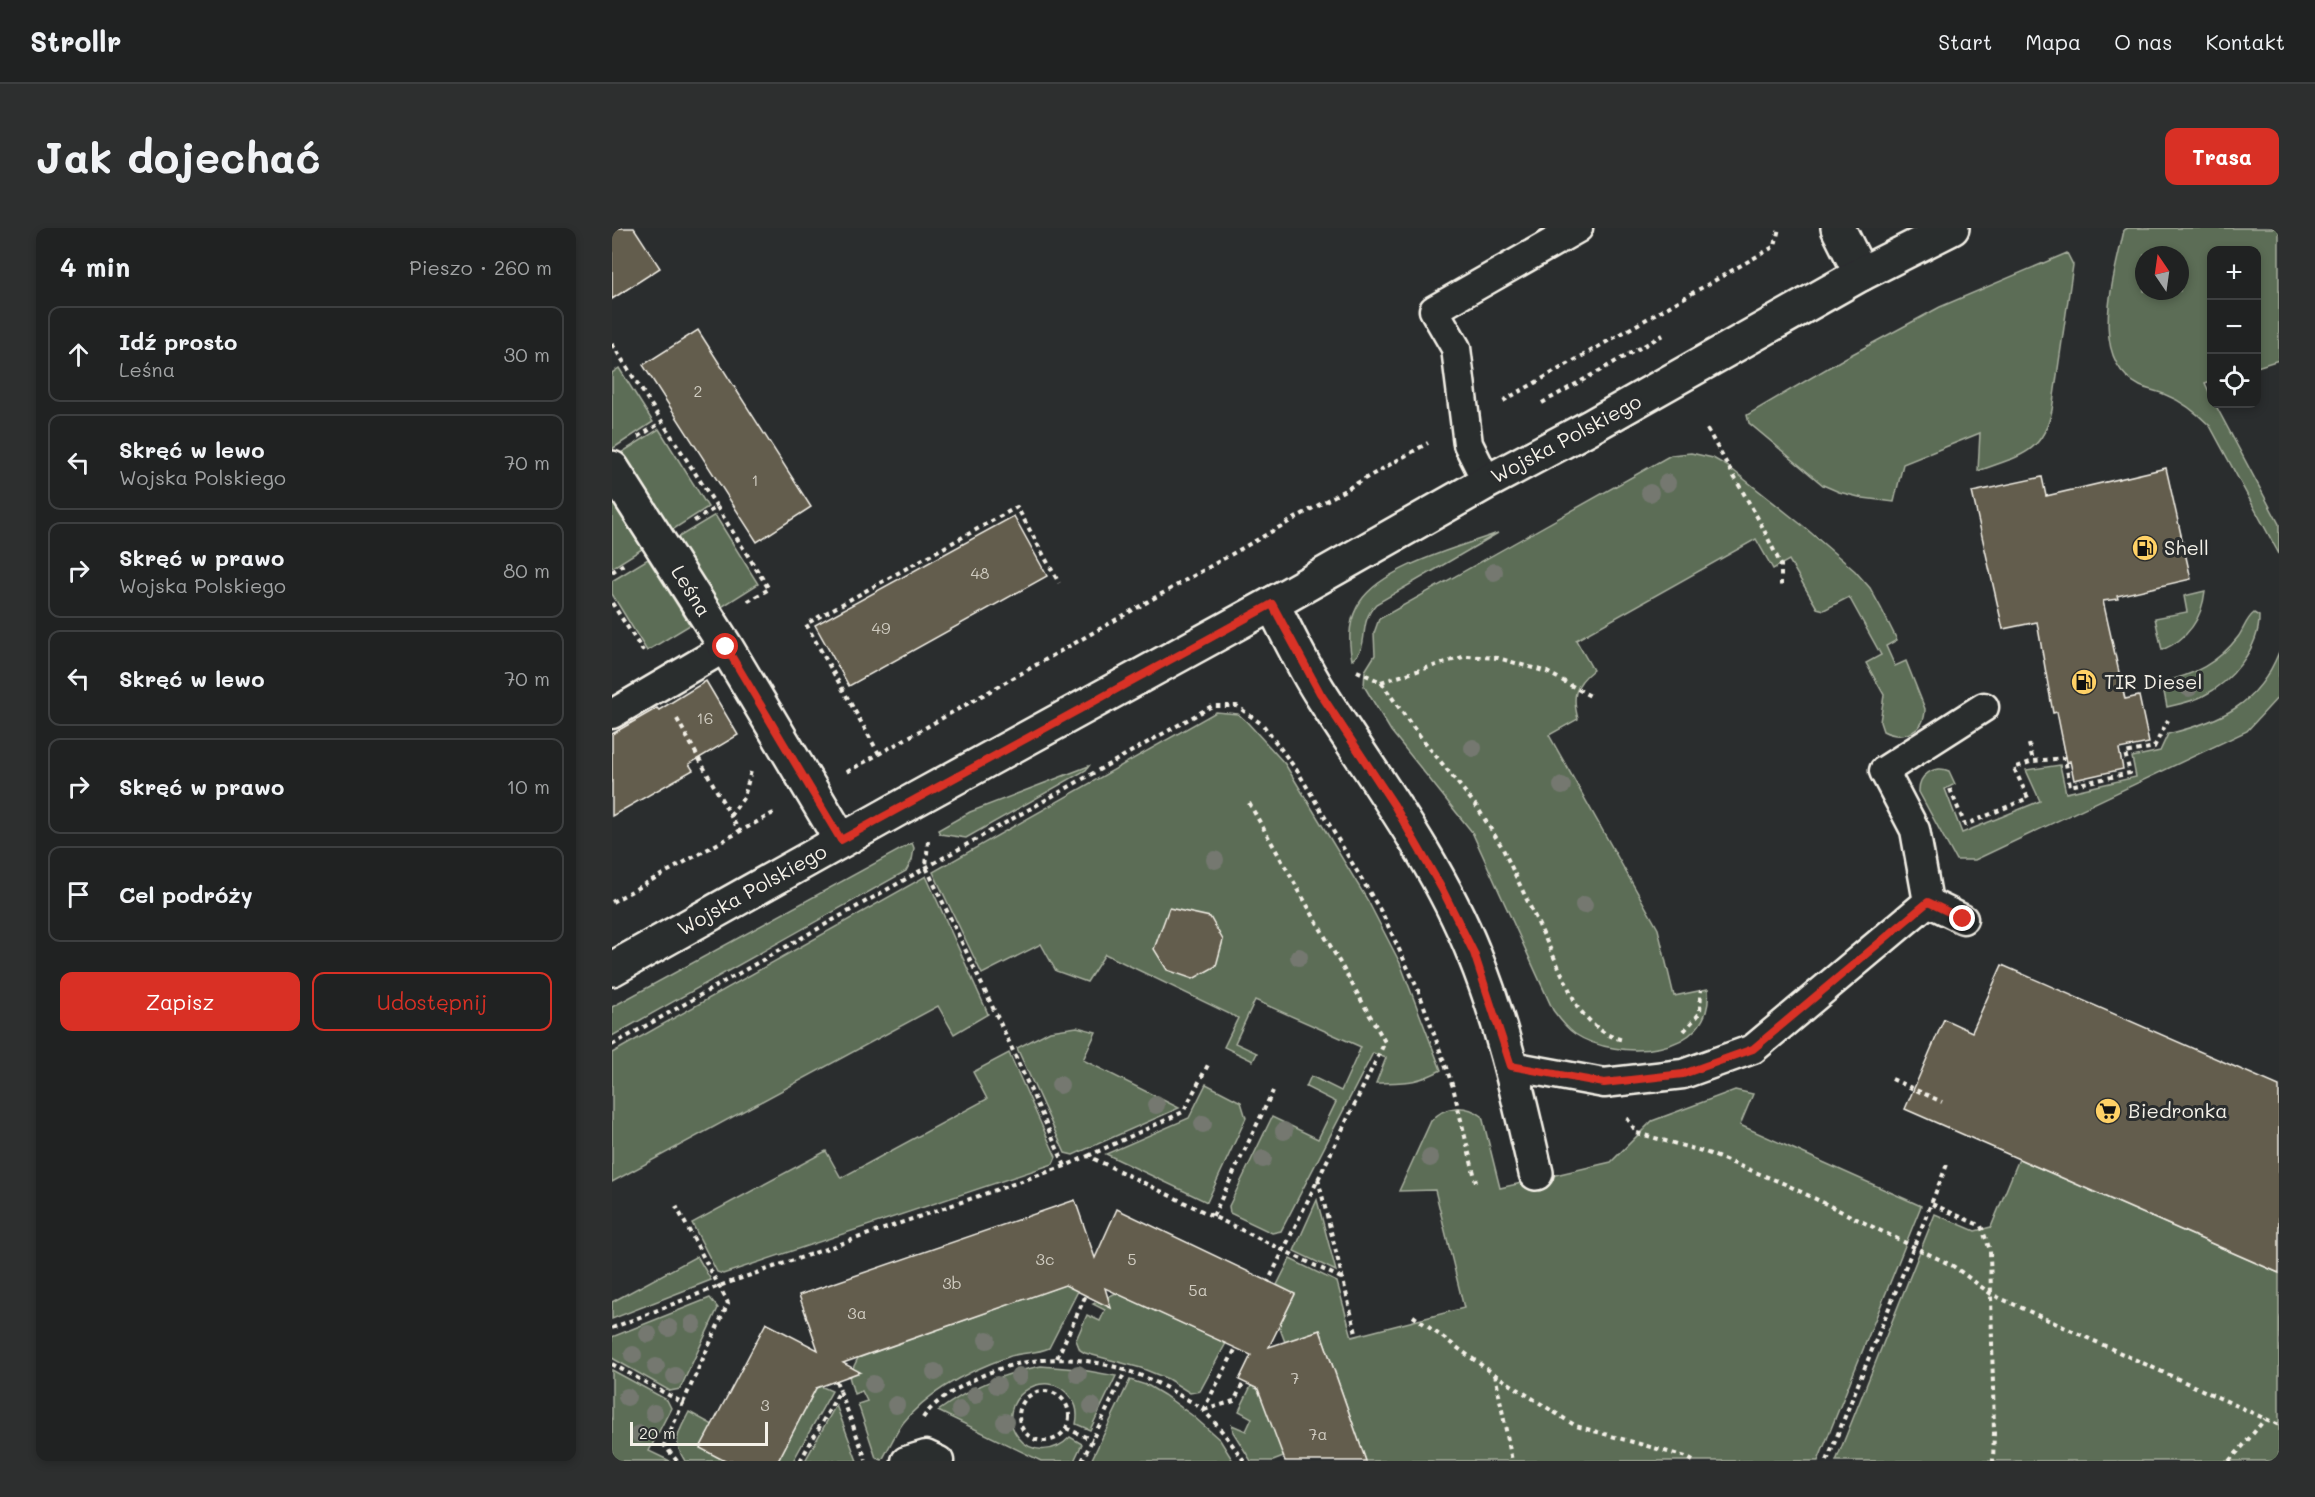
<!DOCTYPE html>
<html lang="pl">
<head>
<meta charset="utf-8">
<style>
	:root { --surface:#202222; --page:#2d2f2f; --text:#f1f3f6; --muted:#a2a4a5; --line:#3d3f40; --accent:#d93025 }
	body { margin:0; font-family:Mali,sans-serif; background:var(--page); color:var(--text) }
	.controls { position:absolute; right:18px; top:18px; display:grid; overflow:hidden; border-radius:12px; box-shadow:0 3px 9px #0003 }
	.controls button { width:54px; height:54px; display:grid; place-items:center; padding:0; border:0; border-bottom:2px solid var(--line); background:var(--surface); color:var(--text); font:30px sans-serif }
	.compass { position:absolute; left:1523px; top:18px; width:54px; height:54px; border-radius:50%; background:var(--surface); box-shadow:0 3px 9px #0003; rotate:347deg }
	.scale { position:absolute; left:18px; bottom:15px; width:138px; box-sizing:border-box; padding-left:6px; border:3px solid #f4f1e8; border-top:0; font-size:16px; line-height:21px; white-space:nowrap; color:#f4f1e8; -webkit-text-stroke:4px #2a2d2e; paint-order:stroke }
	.stop { position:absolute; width:18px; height:18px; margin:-14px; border:4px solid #d93025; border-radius:50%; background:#fff }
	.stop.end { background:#d93025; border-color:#fff; box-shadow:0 2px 6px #0008 }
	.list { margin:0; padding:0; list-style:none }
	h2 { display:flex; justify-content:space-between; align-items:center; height:78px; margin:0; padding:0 24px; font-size:26px }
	h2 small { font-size:20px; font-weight:400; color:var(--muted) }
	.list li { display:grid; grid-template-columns:39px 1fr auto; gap:18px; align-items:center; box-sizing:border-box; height:96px; margin:0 12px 12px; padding:0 12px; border:2px solid var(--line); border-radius:12px }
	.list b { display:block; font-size:22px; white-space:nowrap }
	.list p { margin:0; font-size:20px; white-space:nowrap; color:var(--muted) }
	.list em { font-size:20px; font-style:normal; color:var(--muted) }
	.actions { display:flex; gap:12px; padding:18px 24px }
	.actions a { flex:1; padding:14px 0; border:2px solid var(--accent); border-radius:12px; text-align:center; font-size:21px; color:var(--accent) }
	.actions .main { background:var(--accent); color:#fff }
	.icon { flex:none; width:33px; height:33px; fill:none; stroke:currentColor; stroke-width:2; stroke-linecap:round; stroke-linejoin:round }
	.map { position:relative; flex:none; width:1667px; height:1233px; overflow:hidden; border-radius:12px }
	header { display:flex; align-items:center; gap:36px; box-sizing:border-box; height:84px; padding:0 30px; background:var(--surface); border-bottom:2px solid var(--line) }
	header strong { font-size:28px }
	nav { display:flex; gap:33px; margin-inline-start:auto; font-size:21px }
	.intro { display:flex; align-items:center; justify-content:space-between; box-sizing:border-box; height:144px; padding:0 36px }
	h1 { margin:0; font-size:42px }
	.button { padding:15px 27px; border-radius:12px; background:var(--accent); color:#fff; font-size:21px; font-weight:700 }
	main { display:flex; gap:36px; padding:0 36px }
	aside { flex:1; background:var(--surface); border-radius:12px; box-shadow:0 3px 9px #0003 }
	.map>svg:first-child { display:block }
	.green { fill:#5c6d56; stroke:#a8af9f; stroke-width:1.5; fill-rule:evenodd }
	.building { fill:#645d4d; stroke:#f4f1e8; stroke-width:1.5 }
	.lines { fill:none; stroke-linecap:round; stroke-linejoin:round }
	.lane-casing { stroke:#f4f1e8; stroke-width:33 }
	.street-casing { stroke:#f4f1e8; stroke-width:38 }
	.secondary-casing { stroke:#f4f1e8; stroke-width:38 }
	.path { stroke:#f4f1e8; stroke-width:4; stroke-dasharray:4.5 4.5; stroke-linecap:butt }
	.lane { stroke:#2a2d2e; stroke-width:28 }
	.street { stroke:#2a2d2e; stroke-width:33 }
	.secondary { stroke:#2a2d2e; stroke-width:33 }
	.tree { fill:#747870 }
	.route { stroke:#d93025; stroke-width:8 }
	.labels { text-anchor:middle; stroke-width:6; stroke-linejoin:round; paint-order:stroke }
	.number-label { font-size:16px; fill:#d0ccc1 }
	.street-label { font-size:20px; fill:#f4f1e8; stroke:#2a2d2e }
	.poi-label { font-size:20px; fill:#f4f1e8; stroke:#2a2d2e; text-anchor:start }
</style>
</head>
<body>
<header>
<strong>Strollr</strong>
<nav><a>Start</a><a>Mapa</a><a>O nas</a><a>Kontakt</a></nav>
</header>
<div class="intro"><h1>Jak dojechać</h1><a class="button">Trasa</a></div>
<main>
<aside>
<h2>4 min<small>Pieszo · 260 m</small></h2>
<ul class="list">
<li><svg class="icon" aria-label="ahead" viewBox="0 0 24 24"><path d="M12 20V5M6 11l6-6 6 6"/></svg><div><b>Idź prosto</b><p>Leśna</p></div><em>30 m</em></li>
<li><svg class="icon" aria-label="left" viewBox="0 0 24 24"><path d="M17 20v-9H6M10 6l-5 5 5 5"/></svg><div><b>Skręć w lewo</b><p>Wojska Polskiego</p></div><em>70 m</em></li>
<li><svg class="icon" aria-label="right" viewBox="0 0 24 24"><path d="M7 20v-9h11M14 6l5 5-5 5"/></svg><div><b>Skręć w prawo</b><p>Wojska Polskiego</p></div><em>80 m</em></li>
<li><svg class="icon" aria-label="left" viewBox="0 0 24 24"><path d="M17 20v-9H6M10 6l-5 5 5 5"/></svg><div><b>Skręć w lewo</b></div><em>70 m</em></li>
<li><svg class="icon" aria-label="right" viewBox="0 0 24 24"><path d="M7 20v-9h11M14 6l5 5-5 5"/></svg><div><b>Skręć w prawo</b></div><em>10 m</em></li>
<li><svg class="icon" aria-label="arrive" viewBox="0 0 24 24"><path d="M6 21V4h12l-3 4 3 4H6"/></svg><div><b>Cel podróży</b></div></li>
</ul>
<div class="actions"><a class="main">Zapisz</a><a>Udostępnij</a></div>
</aside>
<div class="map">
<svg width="1667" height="1233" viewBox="0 0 1667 1233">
	<rect width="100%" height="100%" fill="#2a2d2e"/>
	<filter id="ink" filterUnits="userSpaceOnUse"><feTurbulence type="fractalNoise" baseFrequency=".0167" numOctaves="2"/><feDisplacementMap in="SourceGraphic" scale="12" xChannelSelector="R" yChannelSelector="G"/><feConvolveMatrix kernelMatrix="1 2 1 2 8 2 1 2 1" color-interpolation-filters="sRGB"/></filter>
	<g filter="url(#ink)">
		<g class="green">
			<path d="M 1516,0 L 1667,0 L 1667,132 L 1645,139 L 1644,22 L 1600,22 L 1599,153 L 1593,155 L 1599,168 L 1600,176 L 1603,176 L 1667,296 L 1667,326 L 1598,198 C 1585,185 1572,174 1554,167 C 1546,163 1536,162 1528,158 C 1474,131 1503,47 1512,2 ZM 1532,27 L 1568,27 L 1568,63 L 1532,63 Z"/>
			<path d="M 1455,25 L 1461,37 L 1440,182 C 1430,228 1405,228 1366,243 L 1368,205 L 1291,236 L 1282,274 L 1251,270 L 1227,264 L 1211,257 L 1137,195 L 1135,187 L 1233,130 L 1328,79 Z"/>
			<polygon points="7,140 41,194 0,221 0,145"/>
			<polygon points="47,201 96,279 54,306 4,228"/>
			<path d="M 1079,225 L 1101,230 L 1117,239 L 1191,298 L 1243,343 L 1258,360 L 1269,380 L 1285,412 L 1274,418 L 1283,438 L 1294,433 L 1313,481 C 1313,504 1291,513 1271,503 L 1268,494 L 1272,467 L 1254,435 L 1269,427 L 1237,369 L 1212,382 L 1205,380 L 1177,332 L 1161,341 L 1144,311 L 964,412 L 981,442 C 962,457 960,469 966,491 L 937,507 L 1046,701 L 1062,768 L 1096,761 C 1103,829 1005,834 963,806 C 954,800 947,790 941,782 L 860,604 L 779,503 L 752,458 L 753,443 L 763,427 L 762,405 L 767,391 L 1059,227 Z"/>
			<polygon points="0,274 30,321 0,340"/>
			<polygon points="103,287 146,356 108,380 65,310"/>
			<path d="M 886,305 L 764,376 C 744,398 760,416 740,432 C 736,412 736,392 748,374 C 770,339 847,319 886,305 Z"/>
			<polygon points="36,331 78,397 35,423 0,366 0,353"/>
			<path d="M 1593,363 C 1590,391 1576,411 1550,422 L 1543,390 L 1575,384 L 1572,368 Z"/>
			<path d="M 1642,385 L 1647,388 C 1648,420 1618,455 1591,468 C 1579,474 1567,476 1555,479 L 1550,454 C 1582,447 1606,435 1626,409 C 1632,401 1634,391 1642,385 Z"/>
			<path d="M 1667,424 L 1667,468 L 1635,503 L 1363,632 L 1344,632 L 1307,564 C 1306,547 1322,537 1337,543 L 1343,556 L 1333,561 L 1350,605 L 1428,573 L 1414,542 L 1448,537 L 1454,565 L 1524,549 L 1520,529 L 1548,523 L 1556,506 C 1609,493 1646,477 1667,424 Z"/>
			<path d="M 604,484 L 626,486 L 635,494 L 673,536 L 756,673 L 788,735 L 829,842 C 804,856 791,854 764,855 L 774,830 L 761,825 L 669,1003 L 660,1005 L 618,985 L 617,978 L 660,889 L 706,911 L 724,874 L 694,859 L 699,848 L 729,863 L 749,819 L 643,772 L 623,815 L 645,825 L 641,833 L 612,819 L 626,790 L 493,726 L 475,754 L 444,743 L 429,716 L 370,746 L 321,644 Z"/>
			<polygon points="477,538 474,542 354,610 328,606 326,602 358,584"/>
			<polygon points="300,615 302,620 300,632 294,643 0,808 0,779"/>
			<polygon points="314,648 376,786 342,806 326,778 0,954 0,825"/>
			<polygon points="465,799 484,804 471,832 567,880 461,927 453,925 405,820 438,803"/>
			<polygon points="397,825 444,929 441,936 111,1046 105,1044 80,995 214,923 229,950 375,871 361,844"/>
			<polygon points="594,856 629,874 634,890 595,974 494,926 577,890"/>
			<path d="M 1123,862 L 1141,866 L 1128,897 L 1309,978 L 1206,1233 L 754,1233 L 708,1102 L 673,1114 L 667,1098 L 683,1066 L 665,1057 L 678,1031 L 725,1054 L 740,1109 L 852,1080 L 823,962 L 787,963 L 819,893 C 833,877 853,876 870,888 L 888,960 L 999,934 L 1040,893 Z"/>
			<polygon points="1407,931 1667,1045 1667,1233 1224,1233 1323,986 1363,1003 1379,999"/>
			<polygon points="705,972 724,1043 682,1023"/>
			<polygon points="85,1028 99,1052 0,1091 0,1074"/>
			<path d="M 455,1056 L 466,1063 L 437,1120 C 424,1126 409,1124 396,1129 C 359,1142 316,1163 291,1195 C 283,1206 277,1220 270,1232 L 264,1230 L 246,1176 L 255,1173 L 250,1163 L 242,1166 L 237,1148 L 246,1130 Z"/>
			<polygon points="504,1065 614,1115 588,1163 578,1165 556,1151 529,1140 473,1125 468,1122 464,1112 475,1087 488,1093 493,1082 481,1076"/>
			<polygon points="98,1070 106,1080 68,1161 58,1163 0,1130 0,1109"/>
			<path d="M 429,1138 L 465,1141 L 504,1148 L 478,1202 L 464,1196 C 466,1187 465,1177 459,1170 C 434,1134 379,1174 406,1209 C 420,1227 444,1224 458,1209 L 470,1216 L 462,1233 L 429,1233 L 326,1183 C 358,1160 391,1145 429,1138 Z"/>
			<polygon points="0,1142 55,1172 59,1180 37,1223 58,1233 0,1233"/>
			<polygon points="518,1152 537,1158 552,1167 581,1188 608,1212 621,1233 479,1233"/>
			<polygon points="206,1157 220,1163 181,1233 166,1233"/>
			<polygon points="639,1158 645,1159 649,1169 653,1169 674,1228 661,1233 639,1233 621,1204 620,1197 634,1203 640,1190 627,1183"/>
			<polygon points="224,1177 245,1233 193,1233"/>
			<path d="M 77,1184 L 101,1197 L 89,1220 L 113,1233 L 73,1233 C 59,1212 67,1204 77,1184 Z"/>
		</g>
		<g class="building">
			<polygon points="0,0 22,0 48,40 0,71"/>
			<polygon points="86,102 199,279 145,314 31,137"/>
			<polygon points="1554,240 1579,351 1505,368 1506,371 1491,373 1513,471 1527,468 1537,515 1507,521 1511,541 1462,552 1458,533 1455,534 1445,484 1441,485 1425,394 1391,401 1360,264 1430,249 1434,268"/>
			<polygon points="402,288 435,348 237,458 203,397"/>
			<polygon points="94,453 126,507 77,536 81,542 0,588 0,506 45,480 47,482"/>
			<polygon points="557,680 598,689 611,712 604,738 581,751 555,742 542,721"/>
			<polygon points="1390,737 1667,858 1667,1045 1293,881 1332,791 1360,804"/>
			<polygon points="463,972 483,1030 505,981 683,1066 657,1119 708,1102 754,1233 673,1233 646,1161 627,1152 639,1127 493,1060 499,1080 453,1057 231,1135 248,1144 204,1160 166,1233 113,1233 88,1220 154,1095 206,1122 187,1067"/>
		</g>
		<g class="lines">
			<g class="lane-casing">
				<g id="lane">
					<polyline points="875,254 856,216 844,120 822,82 966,0"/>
					<polyline points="0,486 114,419"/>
					<polyline points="1316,674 1351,691"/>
					<polyline points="899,838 992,855 1071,846 1141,821 1316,674 1303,602 1272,543 1372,479"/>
					<polyline points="294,1233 314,1227 327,1233"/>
				</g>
			</g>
			<g class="street-casing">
				<g id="street">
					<polyline points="0,240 114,419 229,612"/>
					<path d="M 660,376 C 676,406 691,439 710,468 C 763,551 825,633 862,726 C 891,797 907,871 924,945"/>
				</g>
			</g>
			<g class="secondary-casing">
				<g id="secondary">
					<polyline points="1226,0 1249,46"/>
					<polyline points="0,741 295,576 660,376 875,254 978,199 1249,46 1340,0"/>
				</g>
			</g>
			<g class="path">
				<polyline points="0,116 105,279"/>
				<polyline points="891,173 1163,18 1167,0"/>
				<polyline points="930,175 1051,107"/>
				<polyline points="1095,201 1148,294 1169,337 1169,361"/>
				<polyline points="26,209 50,194"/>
				<polyline points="82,293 105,279 157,361 133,375"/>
				<polyline points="0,344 12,336"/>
				<polyline points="0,375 31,423"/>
				<path d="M 745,443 L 769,454 L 800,498 L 865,579 L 890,619 L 966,780 C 980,796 991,808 1012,812"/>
				<polyline points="769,454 854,428 886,430 935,444 980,469"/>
				<polyline points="65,491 127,603"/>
				<polyline points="1417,516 1421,533"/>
				<polyline points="267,526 194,396 405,279 447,355"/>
				<polyline points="235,544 816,215"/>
				<polyline points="1338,561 1353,597 1416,570 1402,540 1421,533 1453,530 1458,558 1518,545 1513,525 1542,519 1556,492"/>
				<polyline points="637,575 773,814 656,1054"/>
				<polyline points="118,588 132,569 139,543"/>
				<polyline points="316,613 314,639 392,803 453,938"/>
				<polyline points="0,674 165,583"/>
				<polyline points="1072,803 1088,785 1089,762"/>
				<polyline points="0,817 600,478 625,478 651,497 686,544 771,687 807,764 841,859 864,954"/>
				<polyline points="1280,851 1330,874"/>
				<polyline points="1015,890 1025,905 1093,924 1173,956 1341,1038 1379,1066 1667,1197"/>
				<polyline points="476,928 571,884 597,835"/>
				<polyline points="706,951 744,1105"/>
				<polyline points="1320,976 1369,998 1378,1022 1382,1205 1381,1233"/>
				<polyline points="601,988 661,863"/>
				<polyline points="801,1088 882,1146 964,1198 1074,1229 1081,1233"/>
				<polyline points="0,1100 107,1058 453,938 476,928 731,1051"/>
				<polyline points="445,1130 474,1067"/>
				<polyline points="0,1136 71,1175 116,1075 64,978"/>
				<polyline points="883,1146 900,1233"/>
				<polyline points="224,1153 228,1163"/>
				<circle cx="432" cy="1188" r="25"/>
				<polyline points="591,1182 624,1120"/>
				<polyline points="592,1182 622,1173 632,1154"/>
				<path d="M 311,1190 C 322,1173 343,1162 361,1152 C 427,1118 503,1128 565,1166 C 574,1171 585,1176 592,1183 C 607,1198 620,1216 632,1233"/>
				<polyline points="454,1200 480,1212"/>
				<polyline points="65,1233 52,1217 71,1175"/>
				<polyline points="188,1233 228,1163 254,1232"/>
				<polyline points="470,1233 514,1142"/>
				<polyline points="1215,1233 1336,934"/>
				<polyline points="1617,1233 1630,1219 1653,1191"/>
			</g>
			<use href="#lane" class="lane"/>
			<use href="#street" class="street"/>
			<use href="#secondary" class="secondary"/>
		</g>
		<g class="tree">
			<circle cx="1055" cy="255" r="9"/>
			<circle cx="1038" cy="265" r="9"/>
			<circle cx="882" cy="344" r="9"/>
			<circle cx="1577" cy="460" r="9"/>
			<circle cx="861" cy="520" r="9"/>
			<circle cx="950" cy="558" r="9"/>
			<circle cx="603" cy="632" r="9"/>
			<circle cx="972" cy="677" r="9"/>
			<circle cx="687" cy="729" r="9"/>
			<circle cx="448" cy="857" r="9"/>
			<circle cx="544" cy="877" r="9"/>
			<circle cx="591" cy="896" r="9"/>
			<circle cx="672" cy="903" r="9"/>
			<circle cx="818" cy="930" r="9"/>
			<circle cx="651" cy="931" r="9"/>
			<circle cx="81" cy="1096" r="9"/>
			<circle cx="57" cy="1100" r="9"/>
			<circle cx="36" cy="1106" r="9"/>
			<circle cx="375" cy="1112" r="9"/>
			<circle cx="21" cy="1127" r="9"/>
			<circle cx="44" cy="1139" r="9"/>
			<circle cx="323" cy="1144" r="9"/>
			<circle cx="466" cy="1146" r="9"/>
			<circle cx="63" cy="1148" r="9"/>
			<circle cx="407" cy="1148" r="9"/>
			<circle cx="261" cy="1156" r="9"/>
			<circle cx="385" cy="1157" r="9"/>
			<circle cx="363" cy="1167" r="9"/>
			<circle cx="15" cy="1169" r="9"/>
			<circle cx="284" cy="1177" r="9"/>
			<circle cx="480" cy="1178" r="9"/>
			<circle cx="348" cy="1182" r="9"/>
			<circle cx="42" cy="1185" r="9"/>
			<circle cx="393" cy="1194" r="9"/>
			<circle cx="27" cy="1206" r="9"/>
		</g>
	</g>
	<g class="lines" filter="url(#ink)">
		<polyline class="route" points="114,419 229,612 660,376 708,465 782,577 830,661 862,725 899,838 992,855 1071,846 1141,821 1316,674 1351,691"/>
	</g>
	<defs>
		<g id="fuel-disc" transform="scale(1.35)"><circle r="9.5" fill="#ffd166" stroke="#2a2d2e"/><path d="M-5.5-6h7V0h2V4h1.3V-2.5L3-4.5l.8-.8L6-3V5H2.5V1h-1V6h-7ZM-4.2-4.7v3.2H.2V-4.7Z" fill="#111"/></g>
		<g id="supermarket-disc" transform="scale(1.35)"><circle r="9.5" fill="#ffd166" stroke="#2a2d2e"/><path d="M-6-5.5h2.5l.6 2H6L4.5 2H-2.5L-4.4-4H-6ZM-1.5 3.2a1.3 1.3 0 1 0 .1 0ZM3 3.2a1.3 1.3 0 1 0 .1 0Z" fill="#111"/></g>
	</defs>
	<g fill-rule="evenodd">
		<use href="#fuel-disc" x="1533" y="320"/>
		<use href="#fuel-disc" x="1472" y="454"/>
		<use href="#supermarket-disc" x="1496" y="883"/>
	</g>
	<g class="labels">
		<g class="number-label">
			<text x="86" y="169">2</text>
			<text x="143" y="258">1</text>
			<text x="368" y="351">48</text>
			<text x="269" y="406">49</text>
			<text x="93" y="496">16</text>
			<text x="433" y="1037">3c</text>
			<text x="520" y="1037">5</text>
			<text x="340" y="1061">3b</text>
			<text x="586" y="1068">5a</text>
			<text x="245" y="1091">3a</text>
			<text x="683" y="1156">7</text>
			<text x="153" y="1183">3</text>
			<text x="706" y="1212">7a</text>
		</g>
		<g class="street-label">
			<text transform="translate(954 211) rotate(-28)" y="7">Wojska Polskiego</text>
			<text transform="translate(79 363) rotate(58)" y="7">Leśna</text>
			<text transform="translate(140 662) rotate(-29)" y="7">Wojska Polskiego</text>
		</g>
		<g class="poi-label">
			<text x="1552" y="327">Shell</text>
			<text x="1492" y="461">TIR Diesel</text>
			<text x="1516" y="890">Biedronka</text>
		</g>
	</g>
</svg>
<div class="controls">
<button>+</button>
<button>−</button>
<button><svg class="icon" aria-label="locate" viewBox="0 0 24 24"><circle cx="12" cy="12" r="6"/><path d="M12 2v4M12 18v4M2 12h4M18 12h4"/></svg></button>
</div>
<svg class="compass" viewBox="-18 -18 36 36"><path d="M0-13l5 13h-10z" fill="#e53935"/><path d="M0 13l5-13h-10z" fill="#a2a4a5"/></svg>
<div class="scale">20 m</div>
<div class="stop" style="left:114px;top:419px"></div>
<div class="stop end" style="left:1351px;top:691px"></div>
</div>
</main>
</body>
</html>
